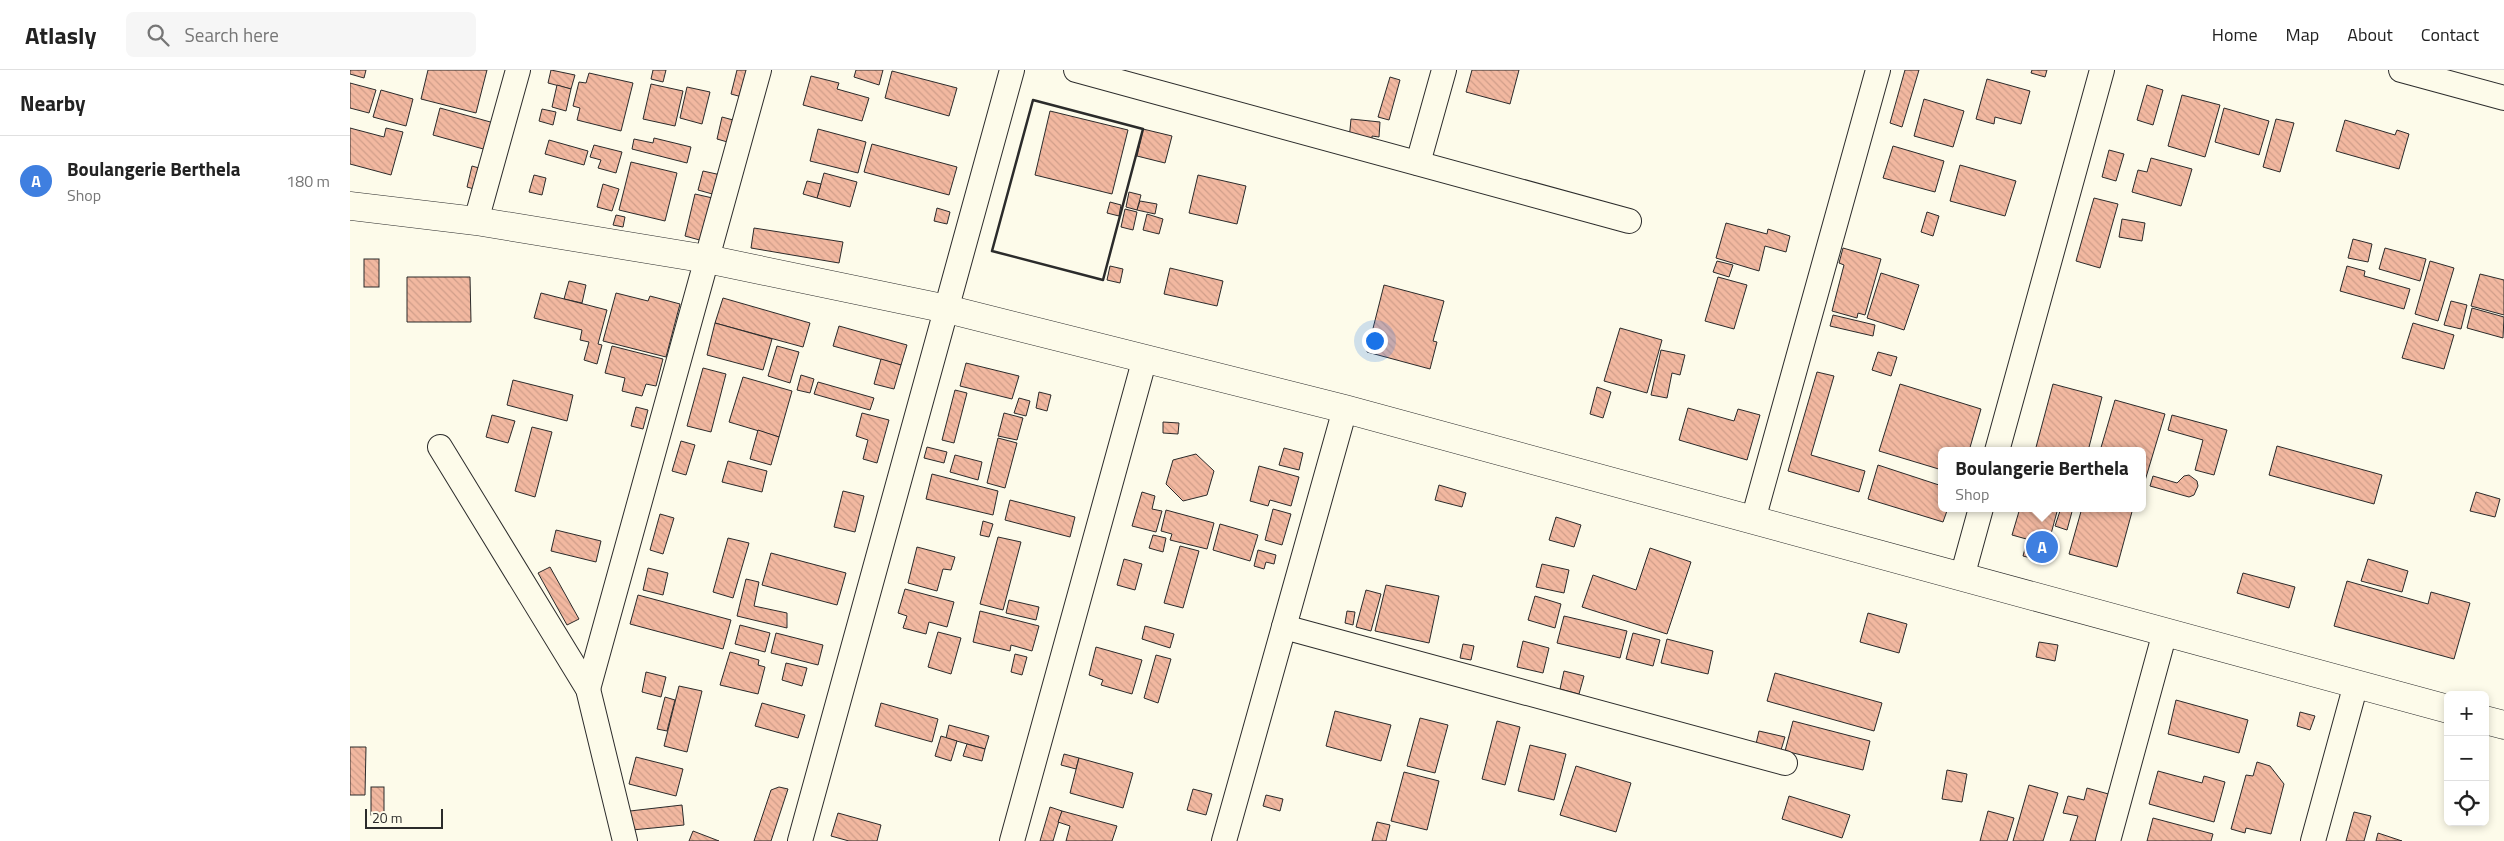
<!DOCTYPE html>
<html lang="en">
<head>
<meta charset="utf-8">
<style>
	:root { --surface:#fff; --page:#f6f6f6; --text:#222; --muted:#767676; --line:#e0e0e0; --accent:#0b8043 }
	body { margin:0; font-family:"Titillium Web",sans-serif; background:var(--page); color:var(--text) }
	.controls { position:absolute; right:15px; bottom:15px; display:grid; overflow:hidden; border-radius:8px; box-shadow:0 2px 8px #0003 }
	.controls button { width:45px; height:45px; display:grid; place-items:center; padding:0; border:0; border-bottom:1px solid var(--line); background:var(--surface); color:var(--text); font:25px sans-serif }
	.scale { position:absolute; left:15px; bottom:12px; width:78px; box-sizing:border-box; padding-left:5px; border:2px solid #2b2b2b; border-top:0; font-size:14px; line-height:18px; white-space:nowrap; color:#2b2b2b; -webkit-text-stroke:4px #fdfbea; paint-order:stroke }
	.you { position:absolute; left:1024px; top:270px; width:18px; height:18px; margin:-12px; border:4px solid #fff; border-radius:50%; background:#1a73e8; box-shadow:0 0 0 8px #1a73e833 }
	.badge { display:grid; place-items:center; width:32px; height:32px; border-radius:50%; background:var(--accent); color:#fff; font-size:16px; font-weight:700 }
	.pin { position:absolute; translate:-50% -50%; border:2px solid #fff; box-shadow:0 1px 5px #0006 }
	.popup { position:absolute; left:1588px; top:377px; width:208px; height:65px; box-sizing:border-box; display:grid; place-content:center; border-radius:8px; background:var(--surface); filter:drop-shadow(0 1px 4px #0005); font-size:16px; white-space:nowrap; color:var(--muted) }
	.popup b { font-size:19px; color:var(--text) }
	.popup::after { content:''; position:absolute; left:50%; top:100%; margin-left:-10px; border:10px solid transparent; border-top-color:var(--surface) }
	.list { margin:0; padding:0; list-style:none }
	h2 { display:flex; justify-content:space-between; align-items:center; height:65px; margin:0; padding:0 20px; font-size:21px }
	h2 small { font-size:16px; font-weight:400; color:var(--muted) }
	.list li { display:grid; grid-template-columns:32px 1fr auto; gap:15px; align-items:center; box-sizing:border-box; height:90px; padding:0 20px; border-top:1px solid var(--line) }
	.list b { display:block; font-size:19px; white-space:nowrap }
	.list p { margin:0; font-size:16px; white-space:nowrap; color:var(--muted) }
	.list em { font-size:16px; font-style:normal; color:var(--muted) }
	.icon { flex:none; width:28px; height:28px; fill:none; stroke:currentColor; stroke-width:2; stroke-linecap:round; stroke-linejoin:round }
	.map { position:relative; flex:none; width:2154px; height:771px; overflow:hidden }
	header { display:flex; align-items:center; gap:30px; box-sizing:border-box; height:70px; padding:0 25px; background:var(--surface); border-bottom:1px solid var(--line) }
	header strong { font-size:24px }
	nav { display:flex; gap:28px; margin-inline-start:auto; font-size:18px }
	.search { width:350px; height:45px; background:var(--page); display:flex; align-items:center; gap:12px; box-sizing:border-box; padding:0 18px; border-radius:8px; color:var(--muted); font-size:19px }
	main { display:flex }
	aside { flex:1; background:var(--surface) }
	.map>svg:first-child { display:block }
	.building { fill:url(#building-back-hatch); stroke:#2b2b2b }
	.lines { fill:none; stroke-linecap:round; stroke-linejoin:round }
	.street-casing { stroke:#2b2b2b; stroke-width:26 }
	.secondary-casing { stroke:#2b2b2b; stroke-width:29 }
	.street { stroke:#fdfbea; stroke-width:24 }
	.secondary { stroke:#fdfbea; stroke-width:28 }
	.wall { stroke:#2b2b2b; stroke-width:2.5 }
</style>
</head>
<body>
<header>
<strong>Atlasly</strong>
<div class="search"><svg class="icon" aria-label="search" viewBox="0 0 24 24"><circle cx="10" cy="10" r="6"/><path d="M15 15l6 6"/></svg>Search here</div>
<nav><a>Home</a><a>Map</a><a>About</a><a>Contact</a></nav>
</header>
<main>
<aside>
<h2>Nearby<small></small></h2>
<ul class="list">
<li><span class="badge" style="background:#3f7fe0">A</span><div><b>Boulangerie Berthela</b><p>Shop</p></div><em>180 m</em></li>
</ul>
</aside>
<div class="map">
<svg width="2154" height="771" viewBox="0 0 2154 771">
	<defs>
		<pattern id="building-back-hatch" width="6" height="6" patternUnits="userSpaceOnUse" patternTransform="scale(1.25)"><rect width="6" height="6" fill="#f2b8a0"/><path d="M-1 5l2 2M0 0l6 6M5-1l2 2" fill="none" stroke="#d09e8a"/></pattern>
	</defs>
	<rect width="100%" height="100%" fill="#fdfbea"/>
	<g class="building">
		<polygon points="0,0 16,0 14,8 0,4"/>
		<polygon points="78,0 137,0 126,43 71,29"/>
		<polygon points="201,0 225,5 221,19 198,13"/>
		<polygon points="303,0 316,0 313,12 301,9"/>
		<polygon points="387,0 398,0 392,27 381,24"/>
		<polygon points="506,0 533,0 529,15 504,7"/>
		<polygon points="1122,0 1169,0 1160,34 1116,22"/>
		<polygon points="1555,0 1569,0 1552,57 1540,53"/>
		<polygon points="1682,0 1697,0 1695,7 1681,3"/>
		<polygon points="542,1 607,18 599,46 535,28"/>
		<polygon points="239,3 283,13 271,61 227,50 230,38 223,36 229,12 236,13"/>
		<polygon points="461,6 489,13 487,19 519,28 512,51 453,35"/>
		<polygon points="1040,7 1050,10 1039,50 1028,47"/>
		<polygon points="1637,9 1680,21 1671,54 1645,47 1644,54 1626,49"/>
		<polygon points="0,13 26,20 19,43 0,38"/>
		<polygon points="301,14 333,21 325,56 293,49"/>
		<polygon points="207,15 221,19 216,41 202,37"/>
		<polygon points="1797,15 1813,20 1803,55 1787,50"/>
		<polygon points="337,17 360,22 352,54 330,48"/>
		<polygon points="31,20 63,29 56,56 23,47"/>
		<polygon points="1832,25 1870,35 1855,87 1818,76"/>
		<polygon points="1574,29 1614,41 1603,77 1564,66"/>
		<polygon points="90,38 144,53 137,80 83,65"/>
		<polygon points="1874,38 1919,51 1909,85 1865,72"/>
		<polygon points="192,39 206,42 203,55 189,51"/>
		<polygon points="700,41 778,60 762,124 685,105"/>
		<polygon points="372,47 387,51 381,73 367,69"/>
		<polygon points="1001,49 1030,52 1029,67 1022,66 1022,72 999,70"/>
		<polygon points="1926,49 1944,53 1930,102 1913,97"/>
		<polygon points="1995,50 2045,65 2047,60 2059,64 2049,99 1986,81"/>
		<polygon points="0,58 34,67 36,58 53,62 41,105 0,94"/>
		<polygon points="468,59 516,72 508,103 460,91"/>
		<polygon points="793,59 822,66 815,93 787,86"/>
		<polygon points="304,68 341,77 337,93 282,79 284,69 303,73"/>
		<polygon points="199,70 238,81 234,95 195,84"/>
		<polygon points="522,74 607,97 599,125 514,102"/>
		<polygon points="244,75 272,82 266,103 248,98 251,90 240,87"/>
		<polygon points="1543,76 1594,91 1585,122 1533,108"/>
		<polygon points="1759,80 1774,84 1766,111 1752,107"/>
		<polygon points="1801,88 1842,99 1831,136 1782,122 1788,100 1797,102"/>
		<polygon points="281,92 327,103 315,151 269,140"/>
		<polygon points="1610,95 1666,111 1655,146 1600,131"/>
		<polygon points="122,96 136,100 131,121 117,117"/>
		<polygon points="353,101 371,105 366,125 348,120"/>
		<polygon points="474,103 507,112 500,137 467,128"/>
		<polygon points="184,105 196,108 192,125 179,122"/>
		<polygon points="848,105 896,116 887,154 839,143"/>
		<polygon points="457,111 471,114 467,128 453,124"/>
		<polygon points="253,114 269,119 262,141 247,137"/>
		<polygon points="779,122 791,125 787,140 776,137"/>
		<polygon points="345,124 367,129 357,172 335,166"/>
		<polygon points="1744,128 1768,134 1750,198 1726,191"/>
		<polygon points="790,131 807,134 805,144 787,140"/>
		<polygon points="760,132 771,135 769,146 757,143"/>
		<polygon points="587,138 600,142 597,154 584,151"/>
		<polygon points="775,139 787,142 783,160 771,157"/>
		<polygon points="1577,142 1589,146 1583,166 1571,162"/>
		<polygon points="797,144 813,149 809,164 793,160"/>
		<polygon points="266,145 275,147 273,157 263,155"/>
		<polygon points="1772,149 1795,153 1792,171 1769,167"/>
		<polygon points="1376,153 1417,164 1418,159 1440,166 1436,182 1415,176 1409,201 1366,188"/>
		<polygon points="404,158 493,172 489,193 401,178"/>
		<polygon points="2003,169 2022,174 2018,192 1998,188"/>
		<polygon points="1493,178 1531,189 1515,245 1508,243 1507,248 1482,241 1494,195 1489,193"/>
		<polygon points="2035,178 2076,189 2070,211 2029,199"/>
		<rect x="14" y="189" width="15" height="28"/>
		<polygon points="1367,191 1383,195 1379,207 1363,202"/>
		<polygon points="2080,191 2104,198 2088,251 2065,244"/>
		<polygon points="760,196 773,199 770,213 757,210"/>
		<polygon points="1997,196 2015,201 2014,206 2060,219 2054,239 1990,221"/>
		<polygon points="820,198 873,211 867,236 814,224"/>
		<polygon points="1531,203 1569,215 1554,260 1517,248"/>
		<polygon points="2130,204 2154,210 2154,245 2121,236"/>
		<polygon points="57,207 120,207 121,252 57,252"/>
		<polygon points="1368,207 1397,215 1384,259 1355,251"/>
		<polygon points="219,211 236,215 232,233 214,229"/>
		<polygon points="1034,215 1094,231 1083,271 1087,272 1080,299 1017,282"/>
		<polygon points="191,223 257,240 248,274 252,275 247,294 234,290 239,272 230,270 232,260 184,248"/>
		<polygon points="266,223 298,231 300,226 330,234 316,287 253,271"/>
		<polygon points="373,228 460,253 453,277 365,253"/>
		<polygon points="2101,231 2117,235 2111,259 2094,255"/>
		<polygon points="2122,238 2154,247 2153,268 2117,258"/>
		<polygon points="1483,245 1525,255 1523,266 1480,256"/>
		<polygon points="365,253 422,269 413,300 357,285"/>
		<polygon points="2063,253 2104,265 2094,299 2052,288"/>
		<polygon points="489,256 557,275 551,295 483,276"/>
		<polygon points="1270,258 1312,270 1297,323 1254,311"/>
		<polygon points="262,276 313,289 306,316 296,314 292,326 272,321 275,308 255,303"/>
		<polygon points="427,276 449,282 440,313 418,306"/>
		<polygon points="1311,280 1335,285 1330,305 1322,303 1317,328 1301,325"/>
		<polygon points="1528,282 1547,287 1541,306 1522,300"/>
		<polygon points="531,289 551,295 544,319 524,314"/>
		<polygon points="616,293 669,306 662,329 610,316"/>
		<polygon points="353,298 376,304 361,362 337,356"/>
		<polygon points="1467,302 1484,306 1461,385 1515,401 1509,422 1438,401"/>
		<polygon points="451,305 464,309 460,323 447,320"/>
		<polygon points="393,307 442,321 429,367 379,352"/>
		<polygon points="163,310 223,325 217,351 157,335"/>
		<polygon points="468,312 524,328 520,340 464,324"/>
		<polygon points="1550,314 1631,339 1619,381 1592,381 1592,400 1529,381"/>
		<polygon points="1703,314 1752,327 1738,381 1685,381"/>
		<polygon points="1247,317 1261,322 1253,348 1240,344"/>
		<polygon points="605,320 617,323 604,373 592,370"/>
		<polygon points="689,322 701,325 697,341 686,338"/>
		<polygon points="669,328 680,331 676,346 664,343"/>
		<polygon points="1765,330 1815,344 1794,414 1792,414 1792,381 1750,381"/>
		<polygon points="286,337 298,340 293,359 281,356"/>
		<polygon points="1338,338 1384,351 1388,339 1410,345 1397,390 1329,370"/>
		<polygon points="512,343 539,350 527,393 513,389 518,370 506,366"/>
		<polygon points="654,343 673,348 667,370 648,366"/>
		<polygon points="142,345 165,351 158,373 136,367"/>
		<polygon points="1822,345 1877,360 1864,405 1845,400 1853,370 1818,360"/>
		<polygon points="813,352 829,353 828,364 813,363"/>
		<polygon points="182,357 202,362 185,427 165,421"/>
		<polygon points="408,360 429,367 421,395 400,389"/>
		<polygon points="648,368 667,373 655,418 637,413"/>
		<polygon points="331,371 345,375 336,405 322,401"/>
		<polygon points="1927,376 2032,405 2024,434 1919,405"/>
		<polygon points="577,377 597,382 594,393 574,388"/>
		<polygon points="934,378 953,383 949,400 929,395"/>
		<polygon points="846,384 864,401 857,425 833,431 816,414 823,390"/>
		<polygon points="605,385 632,392 628,410 600,402"/>
		<polygon points="378,391 417,401 412,422 372,412"/>
		<polygon points="1528,395 1592,416 1592,438 1598,438 1593,452 1518,429"/>
		<polygon points="909,396 949,407 941,436 920,430 918,436 900,431"/>
		<polygon points="582,404 648,421 643,445 576,429"/>
		<polygon points="1839,405 1847,411 1848,416 1844,425 1839,427 1800,416 1803,406 1827,413 1834,406"/>
		<polygon points="1089,415 1116,423 1112,437 1085,430"/>
		<polygon points="493,421 514,426 505,462 484,457"/>
		<polygon points="792,422 805,426 802,439 812,441 806,462 782,456"/>
		<polygon points="2126,422 2150,429 2145,447 2120,441"/>
		<polygon points="660,430 725,447 720,467 655,450"/>
		<polygon points="1670,438 1708,438 1698,475 1662,465"/>
		<polygon points="1711,438 1723,438 1717,460 1705,456"/>
		<polygon points="1732,438 1783,438 1767,497 1719,484"/>
		<polygon points="923,439 941,444 932,475 915,470"/>
		<polygon points="816,440 864,453 857,479 820,470 822,464 811,461"/>
		<polygon points="310,444 324,448 313,484 300,480"/>
		<polygon points="1206,447 1231,455 1224,477 1199,470"/>
		<polygon points="633,451 643,454 639,467 630,465"/>
		<polygon points="870,454 908,465 900,491 863,480"/>
		<polygon points="206,460 251,471 246,492 201,481"/>
		<polygon points="803,465 816,468 813,482 799,478"/>
		<polygon points="648,467 671,472 653,540 630,534"/>
		<polygon points="378,468 399,473 383,528 363,522"/>
		<polygon points="1677,471 1698,477 1693,491 1673,486"/>
		<polygon points="830,476 849,481 833,538 814,533"/>
		<polygon points="567,477 605,487 601,500 593,499 587,521 558,513"/>
		<polygon points="1300,478 1341,492 1317,564 1232,537 1243,505 1286,520"/>
		<polygon points="908,480 926,485 924,494 916,492 914,499 904,496"/>
		<polygon points="421,483 496,503 487,535 412,515"/>
		<polygon points="774,489 792,494 785,520 767,515"/>
		<polygon points="2018,489 2058,501 2052,522 2011,511"/>
		<polygon points="1192,494 1219,500 1214,523 1186,517"/>
		<polygon points="200,497 229,549 217,555 188,503"/>
		<polygon points="298,498 318,503 313,525 293,520"/>
		<polygon points="1893,503 1945,517 1939,538 1887,523"/>
		<polygon points="396,509 409,512 404,536 437,543 437,558 387,546"/>
		<polygon points="1997,511 2078,534 2081,522 2120,533 2104,589 1984,556"/>
		<polygon points="1036,515 1089,526 1079,573 1025,561"/>
		<polygon points="555,519 604,532 597,557 579,552 576,564 553,558 557,546 548,543"/>
		<polygon points="1016,520 1031,524 1021,561 1006,557"/>
		<polygon points="288,525 381,550 373,579 280,554"/>
		<polygon points="1185,526 1211,534 1205,558 1178,550"/>
		<polygon points="659,530 689,537 686,550 656,543"/>
		<polygon points="630,541 689,556 682,581 661,575 660,581 623,572"/>
		<polygon points="997,541 1005,542 1003,555 995,553"/>
		<polygon points="1518,543 1557,554 1549,583 1510,572"/>
		<polygon points="1214,546 1277,561 1270,588 1207,573"/>
		<polygon points="390,555 420,563 415,582 385,574"/>
		<polygon points="795,556 824,564 820,578 792,569"/>
		<polygon points="588,562 611,568 601,604 578,597"/>
		<polygon points="426,563 473,575 468,595 421,583"/>
		<polygon points="1283,563 1310,570 1303,596 1276,589"/>
		<polygon points="1317,569 1363,581 1358,604 1311,593"/>
		<polygon points="1173,571 1199,578 1193,603 1167,597"/>
		<polygon points="1689,572 1708,575 1705,591 1686,587"/>
		<polygon points="1113,574 1124,576 1121,590 1110,588"/>
		<polygon points="746,577 792,590 782,624 751,615 753,610 739,605"/>
		<polygon points="380,582 409,590 408,595 415,597 408,624 370,615"/>
		<polygon points="665,584 677,587 672,605 661,602"/>
		<polygon points="806,585 821,589 808,633 794,628"/>
		<polygon points="436,593 457,598 452,616 432,610"/>
		<polygon points="1214,601 1234,606 1229,624 1210,619"/>
		<polygon points="296,602 316,607 311,627 292,622"/>
		<polygon points="1425,603 1532,633 1524,661 1417,631"/>
		<polygon points="329,616 352,621 337,682 314,676"/>
		<polygon points="315,627 325,630 317,661 307,659"/>
		<polygon points="1826,630 1898,650 1889,683 1818,664"/>
		<polygon points="412,633 455,645 448,668 405,656"/>
		<polygon points="531,633 588,649 582,672 525,656"/>
		<polygon points="985,641 1041,655 1031,691 976,676"/>
		<polygon points="1950,642 1965,646 1960,660 1947,656"/>
		<polygon points="1070,648 1098,655 1085,703 1057,696"/>
		<polygon points="1147,651 1170,657 1155,715 1132,709"/>
		<polygon points="1443,651 1520,671 1513,700 1435,681"/>
		<polygon points="599,655 639,666 635,679 596,668"/>
		<polygon points="1409,661 1435,667 1431,680 1406,674"/>
		<polygon points="591,666 607,671 601,691 585,686"/>
		<polygon points="617,674 635,679 632,691 613,686"/>
		<polygon points="1180,675 1216,684 1204,730 1168,721"/>
		<polygon points="0,677 16,677 15,725 0,725"/>
		<polygon points="714,684 729,688 726,699 711,695"/>
		<polygon points="286,687 333,699 326,726 279,714"/>
		<polygon points="729,688 783,703 773,738 720,723"/>
		<polygon points="1907,692 1920,696 1934,714 1921,764 1896,758 1895,763 1881,759 1896,705 1903,706"/>
		<polygon points="1226,696 1281,713 1266,762 1210,745"/>
		<polygon points="1597,700 1617,704 1612,732 1592,729"/>
		<polygon points="1808,701 1852,713 1854,706 1875,712 1864,752 1799,734"/>
		<polygon points="1054,702 1089,711 1077,760 1041,751"/>
		<polygon points="1679,715 1708,723 1693,771 1663,771"/>
		<rect x="21" y="717" width="13" height="28"/>
		<polygon points="429,717 438,719 421,771 404,771 421,720"/>
		<polygon points="1737,718 1762,725 1749,771 1720,771 1728,746 1713,743 1718,726 1734,730"/>
		<polygon points="843,719 862,724 856,745 837,740"/>
		<polygon points="916,725 933,729 930,741 913,736"/>
		<polygon points="1439,726 1500,745 1492,768 1432,749"/>
		<polygon points="332,735 334,755 282,760 280,741"/>
		<polygon points="700,737 712,741 703,771 690,771"/>
		<polygon points="712,741 767,756 762,771 716,771 720,756 708,752"/>
		<polygon points="1638,741 1664,748 1657,771 1630,771"/>
		<polygon points="2004,742 2021,746 2014,771 1996,771"/>
		<polygon points="488,743 531,755 527,771 499,771 481,766"/>
		<polygon points="1803,748 1863,764 1861,771 1797,771"/>
		<polygon points="1027,752 1040,755 1036,771 1022,771"/>
		<polygon points="343,761 369,771 339,771"/>
		<polygon points="2028,763 2052,771 2026,771"/>
	</g>
	<g class="lines">
		<g class="street-casing">
			<g id="street">
				<polyline points="726,0 1279,151"/>
				<polyline points="2051,0 2154,28"/>
				<polyline points="1068,93 1094,0"/>
				<polyline points="126,151 168,0"/>
				<polyline points="90,377 238,619 275,771"/>
				<polyline points="1647,381 1752,0"/>
				<polyline points="1403,450 1528,0"/>
				<polyline points="1612,507 1631,438"/>
				<polyline points="934,557 1435,693"/>
				<polyline points="238,619 409,0"/>
				<polyline points="450,771 662,0"/>
				<polyline points="662,771 795,288"/>
				<polyline points="874,771 995,339"/>
				<polyline points="1758,771 1815,562"/>
				<polyline points="1963,771 2006,614"/>
			</g>
		</g>
		<g class="secondary-casing">
			<g id="secondary">
				<polyline points="0,136 126,151 357,189 597,239 995,339 2098,639"/>
				<polyline points="2135,650 2154,655"/>
			</g>
		</g>
		<use href="#street" class="street"/>
		<use href="#secondary" class="secondary"/>
		<polygon class="wall" points="683,30 793,59 753,210 642,181"/>
	</g>
</svg>
<div class="controls">
<button>+</button>
<button>−</button>
<button><svg class="icon" aria-label="locate" viewBox="0 0 24 24"><circle cx="12" cy="12" r="6"/><path d="M12 2v4M12 18v4M2 12h4M18 12h4"/></svg></button>
</div>
<div class="scale">20 m</div>
<div class="you"></div>
<div class="pin badge" style="left:1692px;top:477px;background:#3f7fe0">A</div>
<div class="popup"><b>Boulangerie Berthela</b>Shop</div>
</div>
</main>
</body>
</html>
